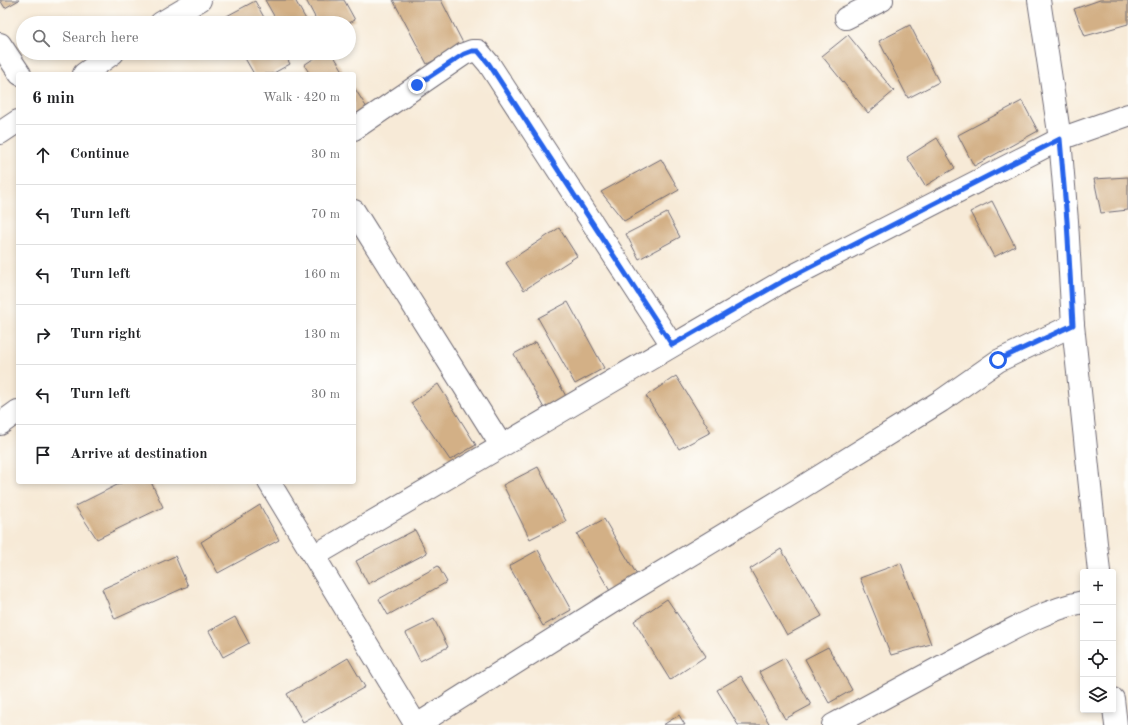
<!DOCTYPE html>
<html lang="en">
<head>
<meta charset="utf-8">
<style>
	:root { --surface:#fff; --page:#f2f2f2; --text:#202124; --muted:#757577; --line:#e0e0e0 }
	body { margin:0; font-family:"Old Standard TT",serif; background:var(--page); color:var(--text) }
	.controls { position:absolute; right:12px; bottom:12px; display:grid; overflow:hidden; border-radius:4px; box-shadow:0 2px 6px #0003 }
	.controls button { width:36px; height:36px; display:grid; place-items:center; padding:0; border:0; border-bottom:1px solid var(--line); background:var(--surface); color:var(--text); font:20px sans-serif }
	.stop { position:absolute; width:12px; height:12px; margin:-9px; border:3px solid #2563eb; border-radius:50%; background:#fff }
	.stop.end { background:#2563eb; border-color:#fff; box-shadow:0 1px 4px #0008 }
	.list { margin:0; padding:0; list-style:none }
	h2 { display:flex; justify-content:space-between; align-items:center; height:52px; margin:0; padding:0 16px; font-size:17px }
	h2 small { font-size:13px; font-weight:400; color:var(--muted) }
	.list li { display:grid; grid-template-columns:26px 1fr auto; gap:12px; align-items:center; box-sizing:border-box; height:60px; padding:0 16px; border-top:1px solid var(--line) }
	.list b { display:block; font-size:15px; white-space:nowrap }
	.list em { font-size:13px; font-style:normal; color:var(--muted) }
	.icon { flex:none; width:22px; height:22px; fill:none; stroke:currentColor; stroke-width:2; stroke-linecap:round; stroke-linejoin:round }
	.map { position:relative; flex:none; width:1128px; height:725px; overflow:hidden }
	.search { position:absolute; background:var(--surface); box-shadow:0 2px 6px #0003; left:16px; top:16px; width:340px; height:44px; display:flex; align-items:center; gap:10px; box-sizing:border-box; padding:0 14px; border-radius:22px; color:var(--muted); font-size:15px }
	.panel { position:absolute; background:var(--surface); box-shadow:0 2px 6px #0003; left:16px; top:72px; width:340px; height:412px; border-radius:4px }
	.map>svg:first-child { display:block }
	.building { fill:#d3b086 }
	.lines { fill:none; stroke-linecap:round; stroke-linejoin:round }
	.minor-casing { stroke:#6d6872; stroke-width:24 }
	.minor { stroke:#fff; stroke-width:22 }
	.route { stroke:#2563eb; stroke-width:5 }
</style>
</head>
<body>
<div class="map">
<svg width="1128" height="725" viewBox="0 0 1128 725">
	<rect width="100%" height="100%" fill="#fdfcf7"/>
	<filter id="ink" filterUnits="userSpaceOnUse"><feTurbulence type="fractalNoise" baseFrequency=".025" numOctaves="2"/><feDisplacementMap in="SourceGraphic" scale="8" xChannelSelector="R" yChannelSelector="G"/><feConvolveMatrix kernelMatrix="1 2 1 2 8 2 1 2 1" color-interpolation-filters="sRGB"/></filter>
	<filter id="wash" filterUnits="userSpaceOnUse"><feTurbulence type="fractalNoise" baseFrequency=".012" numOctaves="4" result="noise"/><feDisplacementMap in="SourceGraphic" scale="16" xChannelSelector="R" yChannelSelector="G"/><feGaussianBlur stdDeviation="0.9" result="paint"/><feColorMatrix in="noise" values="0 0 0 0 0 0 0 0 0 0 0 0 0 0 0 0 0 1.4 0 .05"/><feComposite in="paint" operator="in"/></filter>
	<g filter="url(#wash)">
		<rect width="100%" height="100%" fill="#f7ead7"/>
		<g id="blocks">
			<g class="building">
				<polygon points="0,0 19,0 5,8"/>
				<polygon points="265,0 295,0 308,23 278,23"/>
				<polygon points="306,0 344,0 355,20 349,23 318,23"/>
				<polygon points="393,0 441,0 464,45 427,64"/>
				<polygon points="1100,0 1128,0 1128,24 1085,36 1074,9"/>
				<polygon points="255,1 267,23 226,23 223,18"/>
				<polygon points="910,25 939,82 908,98 879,41"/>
				<polygon points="848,35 894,91 868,113 822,56"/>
				<polygon points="242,53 284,53 290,64 272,74 254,74"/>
				<polygon points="322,53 332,53 345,74 310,74 304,65"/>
				<polygon points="354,87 370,113 354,123"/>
				<polygon points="1022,101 1038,131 974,166 958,135"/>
				<polygon points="937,138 955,168 925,186 907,157"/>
				<polygon points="661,159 679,190 624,221 601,192"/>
				<polygon points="1128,177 1128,210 1101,213 1094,179"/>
				<polygon points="992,201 1015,246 994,257 970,212"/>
				<polygon points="667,213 680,237 639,259 626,234"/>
				<polygon points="559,228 577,256 524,290 506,263"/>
				<polygon points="568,302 604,368 575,384 538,318"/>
				<polygon points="536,342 567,398 545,410 514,354"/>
				<polygon points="676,376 711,432 679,449 646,396"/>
				<polygon points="438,384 476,445 450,460 411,403"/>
				<polygon points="538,467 566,521 530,539 503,485"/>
				<polygon points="123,482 151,482 163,507 97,539 75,506"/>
				<polygon points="260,505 279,540 218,573 201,542"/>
				<polygon points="604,519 637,575 610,591 577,534"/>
				<polygon points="415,530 427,553 368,584 356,561"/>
				<polygon points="781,549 822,616 787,635 750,569"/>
				<polygon points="538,550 571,610 543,626 509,566"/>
				<polygon points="175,556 188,586 115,619 102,589"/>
				<polygon points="901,563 931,644 891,655 860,578"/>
				<polygon points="438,566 447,582 388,615 379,599"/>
				<polygon points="667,599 706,656 670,680 634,621"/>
				<polygon points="235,617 249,643 223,657 209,631"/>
				<polygon points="434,619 448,647 420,661 406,633"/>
				<polygon points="828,647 852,690 829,703 805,659"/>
				<polygon points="348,658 365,687 303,722 287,694"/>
				<polygon points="785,658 811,705 785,719 759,672"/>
				<polygon points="741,676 770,725 738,725 717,690"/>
				<polygon points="679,715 685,725 663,725"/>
			</g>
		</g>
	</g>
	<g filter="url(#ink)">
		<use href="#blocks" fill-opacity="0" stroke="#6d6872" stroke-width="1"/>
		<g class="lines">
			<g class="minor-casing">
				<g id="minor">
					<polyline points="1039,0 1060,139 1067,221 1073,325 1099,572"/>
					<polyline points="846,18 882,0"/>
					<polyline points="161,23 200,0"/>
					<polyline points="0,44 20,74"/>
					<polyline points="84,74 113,53"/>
					<polyline points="354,129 464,54 472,51 478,51 489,64 672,345"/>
					<polyline points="0,133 18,121"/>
					<polyline points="354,211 501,445"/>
					<polyline points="0,424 18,411"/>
					<polyline points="269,482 416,725"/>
					<polyline points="314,556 783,281 1060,139 1128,115"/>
					<polyline points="1113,699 1116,725"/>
					<polyline points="417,725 609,604 796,491 941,401 998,361 1073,325"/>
					<path d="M 833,725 C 884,698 934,670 986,643 C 1016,627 1049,609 1083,602"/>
				</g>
			</g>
			<use href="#minor" class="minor"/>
		</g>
	</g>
	<g class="lines" filter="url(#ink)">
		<polyline class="route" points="417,85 464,54 472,51 478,51 489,64 672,345 783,281 1060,139 1067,221 1073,325 998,360"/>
	</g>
</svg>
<div class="controls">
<button>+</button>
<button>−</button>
<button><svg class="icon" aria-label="locate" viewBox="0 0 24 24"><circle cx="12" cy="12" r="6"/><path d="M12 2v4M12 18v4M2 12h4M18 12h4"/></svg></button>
<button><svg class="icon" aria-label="layers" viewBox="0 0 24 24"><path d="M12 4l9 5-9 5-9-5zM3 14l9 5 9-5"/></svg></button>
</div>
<div class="stop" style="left:998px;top:360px"></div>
<div class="stop end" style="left:417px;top:85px"></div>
<div class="search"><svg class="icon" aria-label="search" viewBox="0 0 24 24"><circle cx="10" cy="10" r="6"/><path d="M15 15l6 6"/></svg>Search here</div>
<section class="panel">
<h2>6 min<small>Walk · 420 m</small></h2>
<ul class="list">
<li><svg class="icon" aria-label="ahead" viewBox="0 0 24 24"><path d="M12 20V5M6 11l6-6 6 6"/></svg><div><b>Continue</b></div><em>30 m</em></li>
<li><svg class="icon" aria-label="left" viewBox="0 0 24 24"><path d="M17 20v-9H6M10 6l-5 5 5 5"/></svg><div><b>Turn left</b></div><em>70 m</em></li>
<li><svg class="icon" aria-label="left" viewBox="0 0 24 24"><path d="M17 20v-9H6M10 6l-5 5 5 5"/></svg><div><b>Turn left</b></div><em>160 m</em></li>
<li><svg class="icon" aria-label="right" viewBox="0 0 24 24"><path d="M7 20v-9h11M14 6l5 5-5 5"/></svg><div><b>Turn right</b></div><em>130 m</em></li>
<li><svg class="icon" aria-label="left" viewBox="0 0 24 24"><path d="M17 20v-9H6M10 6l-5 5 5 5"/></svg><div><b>Turn left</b></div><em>30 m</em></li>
<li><svg class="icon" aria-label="arrive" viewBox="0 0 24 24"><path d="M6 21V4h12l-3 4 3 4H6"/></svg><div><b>Arrive at destination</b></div></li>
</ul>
</section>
</div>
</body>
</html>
